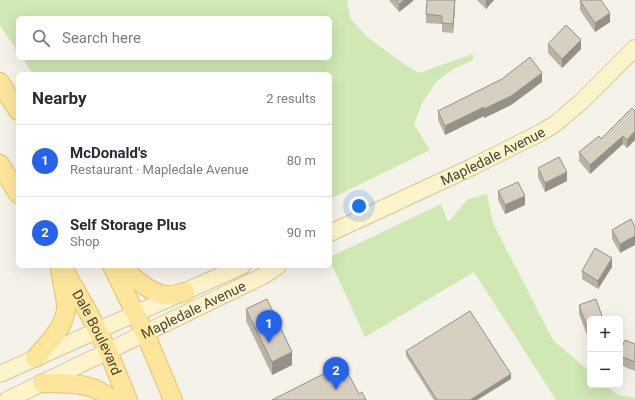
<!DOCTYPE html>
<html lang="en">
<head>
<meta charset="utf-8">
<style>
	:root { --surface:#fff; --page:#f2f2f3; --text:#2b2b33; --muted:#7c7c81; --line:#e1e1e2; --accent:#2563eb }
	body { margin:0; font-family:Roboto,sans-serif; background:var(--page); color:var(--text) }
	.controls { position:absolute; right:12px; bottom:12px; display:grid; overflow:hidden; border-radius:6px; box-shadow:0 4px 16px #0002 }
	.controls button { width:36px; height:36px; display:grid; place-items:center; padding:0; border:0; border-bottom:1px solid var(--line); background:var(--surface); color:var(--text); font:20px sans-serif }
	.you { position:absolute; left:359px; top:206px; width:14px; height:14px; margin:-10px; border:3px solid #fff; border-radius:50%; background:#1a73e8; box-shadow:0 0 0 6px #1a73e833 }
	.badge { display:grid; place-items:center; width:26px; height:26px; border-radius:50%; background:var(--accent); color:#fff; font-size:13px; font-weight:700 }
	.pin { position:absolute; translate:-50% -33px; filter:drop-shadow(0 1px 2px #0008) }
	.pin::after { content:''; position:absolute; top:21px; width:14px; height:12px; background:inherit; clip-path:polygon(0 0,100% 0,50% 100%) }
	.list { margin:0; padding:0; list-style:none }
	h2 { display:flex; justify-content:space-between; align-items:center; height:52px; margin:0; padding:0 16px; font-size:17px }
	h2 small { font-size:13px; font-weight:400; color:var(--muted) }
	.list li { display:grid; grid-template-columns:26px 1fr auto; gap:12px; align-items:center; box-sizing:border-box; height:72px; padding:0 16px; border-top:1px solid var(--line) }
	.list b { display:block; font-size:15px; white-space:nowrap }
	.list p { margin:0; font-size:13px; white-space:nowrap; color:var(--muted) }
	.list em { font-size:13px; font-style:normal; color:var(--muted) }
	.icon { flex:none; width:22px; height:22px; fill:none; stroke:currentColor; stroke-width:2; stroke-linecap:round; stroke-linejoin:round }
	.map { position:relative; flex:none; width:635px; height:400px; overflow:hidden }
	.search { position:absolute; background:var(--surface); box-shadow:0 4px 16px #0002; left:16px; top:16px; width:316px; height:44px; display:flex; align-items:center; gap:10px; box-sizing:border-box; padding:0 14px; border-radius:6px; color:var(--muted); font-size:15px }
	.panel { position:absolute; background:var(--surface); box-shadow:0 4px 16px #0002; left:16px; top:72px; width:316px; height:196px; border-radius:6px }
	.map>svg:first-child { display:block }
	.green { fill:#cfe8b4 }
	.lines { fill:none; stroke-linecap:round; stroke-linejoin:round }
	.secondary-casing { stroke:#d4c79a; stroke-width:18 }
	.primary-casing { stroke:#e3c46a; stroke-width:20 }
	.secondary { stroke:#fef4cc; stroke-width:16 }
	.primary { stroke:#fde59c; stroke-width:18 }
	.wall { fill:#b9b2a5 }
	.shaded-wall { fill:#969186 }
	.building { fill:#d7cfc0; stroke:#969186 }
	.labels { text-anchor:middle; stroke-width:3.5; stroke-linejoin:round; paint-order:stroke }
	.street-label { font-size:14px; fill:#494338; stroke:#fff }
</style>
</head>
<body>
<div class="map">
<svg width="635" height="400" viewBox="0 0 635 400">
	<rect width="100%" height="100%" fill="#f5f2ea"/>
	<g class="green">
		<polygon points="0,0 347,0 350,18 367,37 407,66 419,73 473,54 473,60 452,70 437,81 422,103 414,124 430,150 330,199 330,74 33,74 22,58 330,58 330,18 18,18 18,52 0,25"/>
		<polygon points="487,194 493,223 553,340 590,372 590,385 605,385 618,395 635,398 635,400 556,400 474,272 365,337 338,278 330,261 330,257 441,204 448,222 468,199"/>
	</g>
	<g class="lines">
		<g class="secondary-casing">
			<g id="secondary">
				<path id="s1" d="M 330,233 L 472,167 L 540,133 L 555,124 L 581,102 L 635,48"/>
				<polyline points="0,374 242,266"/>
				<path id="s2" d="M 7,400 L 263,276 L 271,271 L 278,266"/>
			</g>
		</g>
		<g class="primary-casing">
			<g id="primary">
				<polyline points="0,82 18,111"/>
				<polyline points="0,164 18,194"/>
				<path id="s3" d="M 62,266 L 88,312 L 108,351 L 128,400"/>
				<polyline points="112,266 145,333 173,400"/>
				<path d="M 122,266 C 132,277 153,296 169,295 C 174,295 180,293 185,292"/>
				<path d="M 35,358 C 47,344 65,328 66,308 C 66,296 62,282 60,271"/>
				<path d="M 42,383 C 67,384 93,381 112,400"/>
			</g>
		</g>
		<use href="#secondary" class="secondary"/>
		<use href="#primary" class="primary"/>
	</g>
	<g class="wall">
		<polygon points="389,0 413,0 413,1 399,12"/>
		<polygon points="477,0 494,0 486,9"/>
		<polygon points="580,1 610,22 595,32 580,10"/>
		<polygon points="455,7 453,33 442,32 442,24 426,23 426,14"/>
		<polygon points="548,44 581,49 562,68 548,53"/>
		<polygon points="502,79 542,82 511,105 484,118 484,116 445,135 438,120 438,111"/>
		<polygon points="635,111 635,140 627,148 623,144 590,174 579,161 579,152 601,139"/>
		<polygon points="538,168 567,181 545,192 538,177"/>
		<polygon points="498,191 525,205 505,214 498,200"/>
		<polygon points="631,219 620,253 612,239 612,230"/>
		<polygon points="612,267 598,289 582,279 582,271"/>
		<polygon points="579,305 590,319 590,337 588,338 579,314"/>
		<polygon points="246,309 292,365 272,375 246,321"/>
		<polygon points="635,344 635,371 620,365 620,352"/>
		<polygon points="406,351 511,379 477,400 434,400 406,356"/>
	</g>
	<g class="shaded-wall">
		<polygon points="405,0 413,0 413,1 399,12 399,4"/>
		<polygon points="455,0 455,7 453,33 453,24"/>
		<polygon points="486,0 494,0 486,9"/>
		<polygon points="610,13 610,22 595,32 595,23"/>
		<polygon points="581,40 581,49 562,68 562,59"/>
		<polygon points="542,73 542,82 511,105 484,118 484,109"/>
		<polygon points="484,107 484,116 445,135 445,126"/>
		<polygon points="635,131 635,140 627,148 627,140"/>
		<polygon points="623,136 623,144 590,174 590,165"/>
		<polygon points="567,172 567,181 545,192 545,183"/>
		<polygon points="525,196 525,205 505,214 505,205"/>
		<polygon points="635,236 635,245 620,253 620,244"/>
		<polygon points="612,258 612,267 598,289 598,281"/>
		<polygon points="588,329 590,329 590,337 588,338"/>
		<polygon points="292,352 292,365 272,375 272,362"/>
		<polygon points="511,374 511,379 477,400 470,400"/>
	</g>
	<g class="building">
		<polygon points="396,0 405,0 399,4"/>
		<polygon points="427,0 455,0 453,24 442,23 442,16 426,14"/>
		<polygon points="582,0 601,0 610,13 595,23 580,1"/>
		<polygon points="566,25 581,40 562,59 548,44"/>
		<polygon points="530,57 542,73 511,96 484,109 484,107 445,126 438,111 502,79"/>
		<polygon points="632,108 635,111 635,131 627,140 623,136 590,165 579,152 599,136 601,139"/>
		<polygon points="559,157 567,172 545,183 538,168"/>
		<polygon points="518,182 525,196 505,205 498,191"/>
		<polygon points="631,219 635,227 635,236 620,244 612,230"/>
		<polygon points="595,248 612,258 598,281 582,271"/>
		<polygon points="267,299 292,352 272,362 246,309"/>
		<polygon points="596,299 603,319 590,319 590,329 588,329 579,305"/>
		<polygon points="470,311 511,374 470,400 437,400 406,351"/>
		<polygon points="625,340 635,344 635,362 620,356 620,352"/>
		<polygon points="343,364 359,394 362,392 366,400 272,400"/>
	</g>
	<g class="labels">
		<g class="street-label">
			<text dy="5" stroke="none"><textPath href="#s1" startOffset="180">Mapledale Avenue</textPath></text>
			<text dy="5" stroke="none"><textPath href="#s2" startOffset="207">Mapledale Avenue</textPath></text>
			<text dy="5" stroke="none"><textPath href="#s3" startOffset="75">Dale Boulevard</textPath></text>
		</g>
	</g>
</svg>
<div class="controls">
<button>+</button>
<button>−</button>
</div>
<div class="you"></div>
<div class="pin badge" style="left:269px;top:343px">1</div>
<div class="pin badge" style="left:336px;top:390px">2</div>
<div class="search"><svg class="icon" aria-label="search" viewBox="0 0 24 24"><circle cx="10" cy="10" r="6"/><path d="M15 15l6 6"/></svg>Search here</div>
<section class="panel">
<h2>Nearby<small>2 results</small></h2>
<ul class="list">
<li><span class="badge">1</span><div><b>McDonald's</b><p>Restaurant · Mapledale Avenue</p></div><em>80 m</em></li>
<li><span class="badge">2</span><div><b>Self Storage Plus</b><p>Shop</p></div><em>90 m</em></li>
</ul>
</section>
</div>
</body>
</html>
